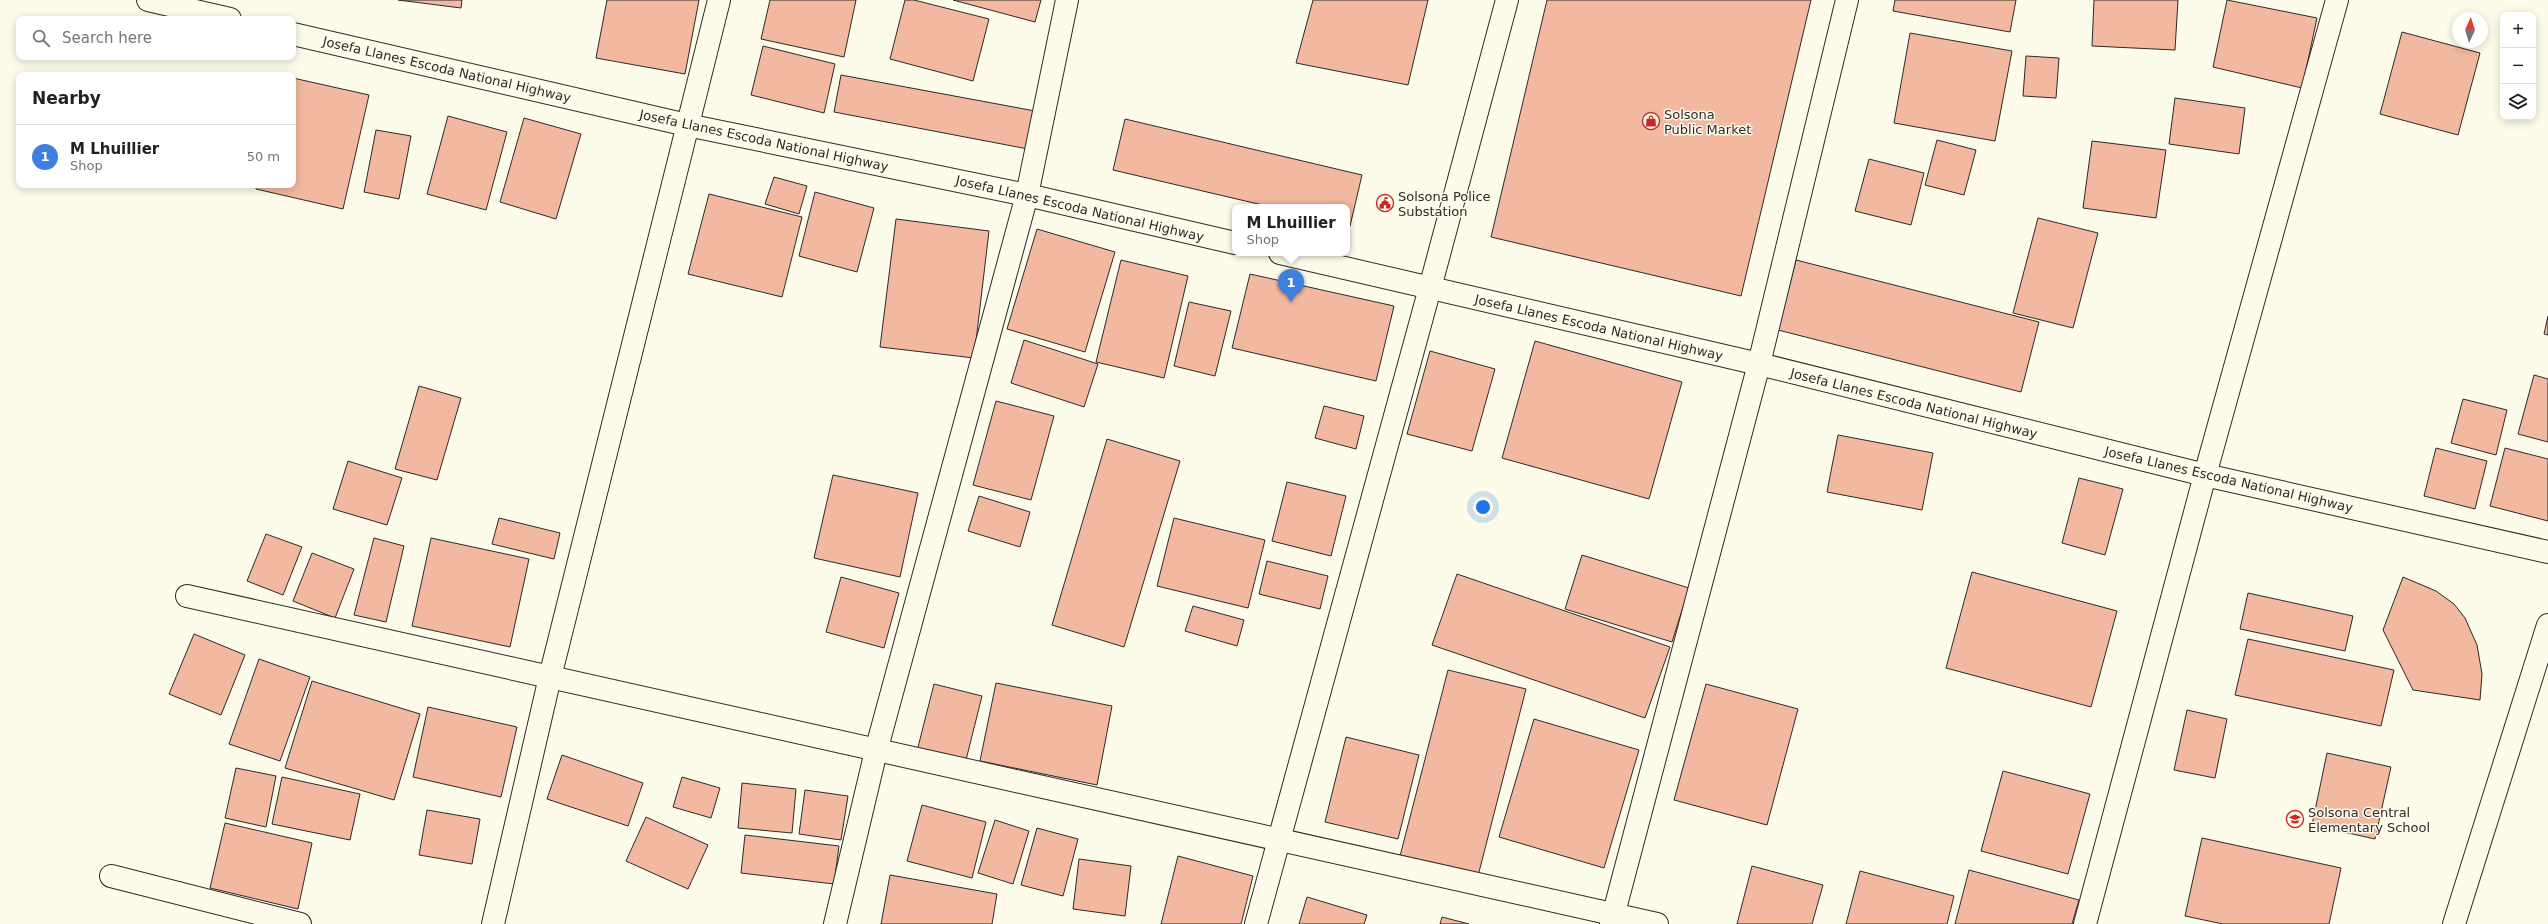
<!DOCTYPE html>
<html lang="en">
<head>
<meta charset="utf-8">
<style>
	:root { --surface:#fff; --page:#f2f2f2; --text:#202124; --muted:#757577; --line:#e0e0e0; --accent:#c62828 }
	body { margin:0; font-family:"DejaVu Sans",sans-serif; background:var(--page); color:var(--text) }
	.controls { position:absolute; right:12px; top:12px; display:grid; overflow:hidden; border-radius:8px; box-shadow:0 2px 10px #0003 }
	.controls button { width:36px; height:36px; display:grid; place-items:center; padding:0; border:0; border-bottom:1px solid var(--line); background:var(--surface); color:var(--text); font:20px sans-serif }
	.compass { position:absolute; left:2452px; top:12px; width:36px; height:36px; border-radius:50%; background:var(--surface); box-shadow:0 2px 10px #0003; rotate:4deg }
	.you { position:absolute; left:1483px; top:507px; width:14px; height:14px; margin:-10px; border:3px solid #fff; border-radius:50%; background:#1a73e8; box-shadow:0 0 0 6px #1a73e833 }
	.badge { display:grid; place-items:center; width:26px; height:26px; border-radius:50%; background:var(--accent); color:#fff; font-size:13px; font-weight:700 }
	.pin { position:absolute; translate:-50% -33px; filter:drop-shadow(0 1px 2px #0008) }
	.pin::after { content:''; position:absolute; top:21px; width:14px; height:12px; background:inherit; clip-path:polygon(0 0,100% 0,50% 100%) }
	.popup { position:absolute; left:1232px; top:204px; width:118px; height:52px; box-sizing:border-box; display:grid; place-content:center; border-radius:8px; background:var(--surface); filter:drop-shadow(0 1px 3px #0005); font-size:13px; white-space:nowrap; color:var(--muted) }
	.popup b { font-size:15px; color:var(--text) }
	.popup::after { content:''; position:absolute; left:50%; top:100%; margin-left:-8px; border:8px solid transparent; border-top-color:var(--surface) }
	.list { margin:0; padding:0; list-style:none }
	h2 { display:flex; justify-content:space-between; align-items:center; height:52px; margin:0; padding:0 16px; font-size:17px }
	h2 small { font-size:13px; font-weight:400; color:var(--muted) }
	.list li { display:grid; grid-template-columns:26px 1fr auto; gap:12px; align-items:center; box-sizing:border-box; height:64px; padding:0 16px; border-top:1px solid var(--line) }
	.list b { display:block; font-size:15px; white-space:nowrap }
	.list p { margin:0; font-size:13px; white-space:nowrap; color:var(--muted) }
	.list em { font-size:13px; font-style:normal; color:var(--muted) }
	.icon { flex:none; width:22px; height:22px; fill:none; stroke:currentColor; stroke-width:2; stroke-linecap:round; stroke-linejoin:round }
	.map { position:relative; flex:none; width:2548px; height:924px; overflow:hidden }
	.search { position:absolute; background:var(--surface); box-shadow:0 2px 10px #0003; left:16px; top:16px; width:280px; height:44px; display:flex; align-items:center; gap:10px; box-sizing:border-box; padding:0 14px; border-radius:8px; color:var(--muted); font-size:15px }
	.panel { position:absolute; background:var(--surface); box-shadow:0 2px 10px #0003; left:16px; top:72px; width:280px; height:116px; border-radius:8px }
	.map>svg:first-child { display:block }
	.building { fill:#f2b8a0; stroke:#2b2b2b }
	.lines { fill:none; stroke-linecap:round; stroke-linejoin:round }
	.minor-casing { stroke:#2b2b2b; stroke-width:24 }
	.secondary-casing { stroke:#2b2b2b; stroke-width:24 }
	.minor { stroke:#fdfbea; stroke-width:22 }
	.secondary { stroke:#fdfbea; stroke-width:22 }
	.labels { text-anchor:middle; stroke-width:3; stroke-linejoin:round; paint-order:stroke }
	.street-label { font-size:13px; fill:#2b2b2b; stroke:#fdfbea }
	.poi-label { font-size:13px; fill:#2b2b2b; stroke:#fdfbea; text-anchor:start }
</style>
</head>
<body>
<div class="map">
<svg width="2548" height="924" viewBox="0 0 2548 924">
	<rect width="100%" height="100%" fill="#fdfbea"/>
	<g class="building">
		<polygon points="398,0 462,0 461,8"/>
		<polygon points="607,0 699,0 685,74 596,58"/>
		<polygon points="770,0 856,0 844,57 761,39"/>
		<polygon points="905,0 914,0 989,19 973,81 890,59"/>
		<polygon points="953,0 1041,0 1035,22"/>
		<polygon points="1313,0 1428,0 1408,85 1296,63"/>
		<polygon points="1547,0 1811,0 1741,296 1491,237"/>
		<polygon points="1895,0 2016,0 2010,32 1893,11"/>
		<polygon points="2094,0 2178,0 2175,50 2092,46"/>
		<polygon points="2227,0 2317,18 2302,88 2213,67"/>
		<polygon points="2402,32 2480,53 2458,135 2380,114"/>
		<polygon points="1910,33 2012,51 1995,141 1894,123"/>
		<polygon points="763,46 835,64 824,113 751,95"/>
		<polygon points="2026,56 2059,58 2056,98 2023,96"/>
		<polygon points="841,75 1035,111 1028,149 834,112"/>
		<polygon points="293,78 369,95 343,209 256,189 256,185 293,185"/>
		<polygon points="2175,98 2245,108 2239,154 2169,144"/>
		<polygon points="448,116 507,132 486,210 427,194"/>
		<polygon points="524,118 581,134 556,219 500,202"/>
		<polygon points="1125,119 1362,175 1350,226 1347,225 1347,207 1271,207 1113,170"/>
		<polygon points="376,130 411,136 399,199 364,192"/>
		<polygon points="1937,140 1976,150 1964,195 1925,185"/>
		<polygon points="2092,141 2166,150 2156,218 2083,208"/>
		<polygon points="1869,159 1924,173 1911,225 1855,211"/>
		<polygon points="774,177 807,186 799,214 765,204"/>
		<polygon points="815,192 874,208 857,272 799,256"/>
		<polygon points="709,194 802,217 782,297 688,274"/>
		<polygon points="2038,218 2098,233 2073,328 2013,313"/>
		<polygon points="896,219 989,231 974,358 880,347"/>
		<polygon points="1037,229 1115,252 1085,352 1007,329"/>
		<polygon points="1121,260 1188,276 1164,378 1096,362"/>
		<polygon points="1796,260 2039,322 2021,392 1778,330"/>
		<polygon points="1250,274 1394,306 1376,381 1232,348"/>
		<polygon points="1189,302 1231,311 1215,376 1174,366"/>
		<polygon points="2548,316 2548,335 2544,334"/>
		<polygon points="1024,340 1098,364 1084,407 1011,383"/>
		<polygon points="1535,341 1682,382 1649,499 1502,458"/>
		<polygon points="1430,351 1495,369 1472,451 1407,434"/>
		<polygon points="2534,375 2548,379 2548,442 2518,434"/>
		<polygon points="419,386 461,398 437,480 395,469"/>
		<polygon points="2463,399 2507,410 2496,455 2451,443"/>
		<polygon points="996,401 1054,416 1031,500 973,485"/>
		<polygon points="1324,406 1364,416 1356,449 1315,438"/>
		<polygon points="1838,435 1933,453 1922,510 1827,492"/>
		<polygon points="1107,439 1180,461 1124,647 1052,625"/>
		<polygon points="2436,448 2487,461 2475,509 2424,496"/>
		<polygon points="2505,448 2548,459 2548,521 2490,506"/>
		<polygon points="348,461 402,478 387,525 333,509"/>
		<polygon points="833,475 918,493 900,577 814,558"/>
		<polygon points="2079,478 2123,489 2105,555 2062,543"/>
		<polygon points="1287,482 1346,496 1331,556 1272,541"/>
		<polygon points="979,496 1030,512 1020,547 968,531"/>
		<polygon points="499,518 560,533 554,559 492,544"/>
		<polygon points="1174,518 1265,540 1248,608 1157,586"/>
		<polygon points="266,534 302,547 283,595 247,581"/>
		<polygon points="374,538 404,546 386,622 354,615"/>
		<polygon points="431,538 529,559 510,647 412,626"/>
		<polygon points="312,553 354,569 335,618 293,601"/>
		<polygon points="1582,555 1689,588 1672,642 1565,609"/>
		<polygon points="1267,561 1328,576 1320,609 1259,594"/>
		<polygon points="1972,572 2117,611 2091,707 1946,668"/>
		<polygon points="1457,574 1670,647 1645,718 1432,645"/>
		<polygon points="841,577 899,593 884,648 826,632"/>
		<polygon points="2403,577 2436,591 2454,604 2465,618 2477,645 2482,674 2480,700 2413,690 2383,630"/>
		<polygon points="2248,593 2353,616 2345,651 2240,629"/>
		<polygon points="1193,606 1244,620 1237,646 1185,631"/>
		<polygon points="194,634 245,655 221,715 169,694"/>
		<polygon points="2248,639 2394,670 2381,726 2235,695"/>
		<polygon points="259,659 310,677 280,761 229,744"/>
		<polygon points="1448,670 1526,689 1478,876 1400,856"/>
		<polygon points="312,681 420,714 394,800 285,768"/>
		<polygon points="996,683 1112,706 1097,785 980,761"/>
		<polygon points="934,684 982,696 965,764 917,751"/>
		<polygon points="1706,684 1798,709 1767,825 1674,800"/>
		<polygon points="428,707 517,727 501,797 413,777"/>
		<polygon points="2187,710 2227,719 2215,778 2174,770"/>
		<polygon points="1534,719 1639,750 1604,868 1499,837"/>
		<polygon points="1346,737 1419,755 1398,839 1325,822"/>
		<polygon points="2327,753 2391,767 2375,839 2312,825"/>
		<polygon points="562,755 643,783 628,826 547,799"/>
		<polygon points="236,768 276,776 266,827 225,818"/>
		<polygon points="2003,771 2090,794 2068,874 1981,851"/>
		<polygon points="282,777 360,794 350,840 272,824"/>
		<polygon points="682,777 720,788 711,818 673,807"/>
		<polygon points="742,783 796,789 792,833 738,828"/>
		<polygon points="805,790 848,796 841,840 799,834"/>
		<polygon points="922,805 986,822 972,878 907,861"/>
		<polygon points="427,810 480,819 472,864 419,855"/>
		<polygon points="646,817 708,845 688,889 626,861"/>
		<polygon points="995,820 1029,831 1013,884 978,873"/>
		<polygon points="225,823 312,843 298,909 210,888"/>
		<polygon points="1037,828 1078,839 1063,896 1021,885"/>
		<polygon points="745,835 839,846 834,884 741,873"/>
		<polygon points="2202,838 2341,868 2329,924 2223,924 2185,916"/>
		<polygon points="1178,856 1253,876 1241,924 1161,924"/>
		<polygon points="1079,859 1131,866 1125,916 1073,909"/>
		<polygon points="1752,866 1823,885 1812,924 1737,924"/>
		<polygon points="1969,870 2079,900 2072,924 1955,924"/>
		<polygon points="1860,871 1954,896 1947,924 1846,924"/>
		<polygon points="890,875 997,894 992,924 881,924"/>
		<polygon points="1307,897 1367,915 1364,924 1299,924"/>
		<polygon points="1442,917 1469,924 1440,924"/>
	</g>
	<g class="lines">
		<g class="minor-casing">
			<g id="minor">
				<polyline points="187,596 1657,924"/>
				<polyline points="111,876 300,924"/>
				<polyline points="493,924 550,677 719,0"/>
				<polyline points="835,924 876,751 1027,195 1067,0"/>
				<polyline points="1256,924 1430,288"/>
				<polyline points="1611,924 1759,364 1847,0"/>
				<polyline points="2085,924 2205,475 2337,0"/>
			</g>
		</g>
		<g class="secondary-casing">
			<g id="secondary">
				<polyline points="148,0 230,19"/>
				<polyline points="293,34 687,125 1027,195 1235,243"/>
				<polyline points="1280,253 1759,364 2205,475 2548,552"/>
				<polyline points="1430,288 1507,0"/>
				<polyline points="2454,924 2548,625"/>
			</g>
		</g>
		<use href="#minor" class="minor"/>
		<use href="#secondary" class="secondary"/>
	</g>
	<defs>
		<g id="shop-ring" transform="scale(0.9)"><circle r="9.5" fill="#fdfbea" stroke="#c62828" stroke-width="1.5"/><path d="M-5-2.5h2.3a2.7 3.5 0 0 1 5.4 0H5L5.5 6h-11ZM-1.5-2.5h3a1.5 2.3 0 0 0-3 0Z" fill="#c62828"/></g>
		<g id="civic-ring" transform="scale(0.9)"><circle r="9.5" fill="#fdfbea" stroke="#c62828" stroke-width="1.5"/><path d="M-.6-6.5H3V-4.5H.6V-3L4-1V1h2V6H-6V1h2V-1L-.6-3ZM-1.2 2.5V6h2.4V2.5Z" fill="#c62828"/></g>
		<g id="school-ring" transform="scale(0.9)"><circle r="9.5" fill="#fdfbea" stroke="#c62828" stroke-width="1.5"/><path d="M0-5L7-2L0 1L-7-2ZM-4 1L0 2.5L4 1V4Q0 6-4 4Z" fill="#c62828"/></g>
	</defs>
	<g fill-rule="evenodd">
		<use href="#shop-ring" x="1651" y="121"/>
		<use href="#civic-ring" x="1385" y="203"/>
		<use href="#school-ring" x="2295" y="819"/>
	</g>
	<g class="labels">
		<g class="street-label">
			<text transform="translate(447 69) rotate(13)" y="5">Josefa Llanes Escoda National Highway</text>
			<text transform="translate(764 140) rotate(12)" y="5">Josefa Llanes Escoda National Highway</text>
			<text transform="translate(1080 208) rotate(13)" y="5">Josefa Llanes Escoda National Highway</text>
			<text transform="translate(1599 327) rotate(13)" y="5">Josefa Llanes Escoda National Highway</text>
			<text transform="translate(1914 403) rotate(14)" y="5">Josefa Llanes Escoda National Highway</text>
			<text transform="translate(2229 479) rotate(13)" y="5">Josefa Llanes Escoda National Highway</text>
		</g>
		<g class="poi-label">
			<text x="1664" y="119">Solsona<tspan x="1664" dy="15">Public Market</tspan></text>
			<text x="1398" y="201">Solsona Police<tspan x="1398" dy="15">Substation</tspan></text>
			<text x="2308" y="817">Solsona Central<tspan x="2308" dy="15">Elementary School</tspan></text>
		</g>
	</g>
</svg>
<div class="controls">
<button>+</button>
<button>−</button>
<button><svg class="icon" aria-label="layers" viewBox="0 0 24 24"><path d="M12 4l9 5-9 5-9-5zM3 14l9 5 9-5"/></svg></button>
</div>
<svg class="compass" viewBox="-18 -18 36 36"><path d="M0-13l5 13h-10z" fill="#e53935"/><path d="M0 13l5-13h-10z" fill="#757577"/></svg>
<div class="you"></div>
<div class="pin badge" style="left:1291px;top:302px;background:#3f7fe0">1</div>
<div class="popup"><b>M Lhuillier</b>Shop</div>
<div class="search"><svg class="icon" aria-label="search" viewBox="0 0 24 24"><circle cx="10" cy="10" r="6"/><path d="M15 15l6 6"/></svg>Search here</div>
<section class="panel">
<h2>Nearby<small></small></h2>
<ul class="list">
<li><span class="badge" style="background:#3f7fe0">1</span><div><b>M Lhuillier</b><p>Shop</p></div><em>50 m</em></li>
</ul>
</section>
</div>
</body>
</html>
